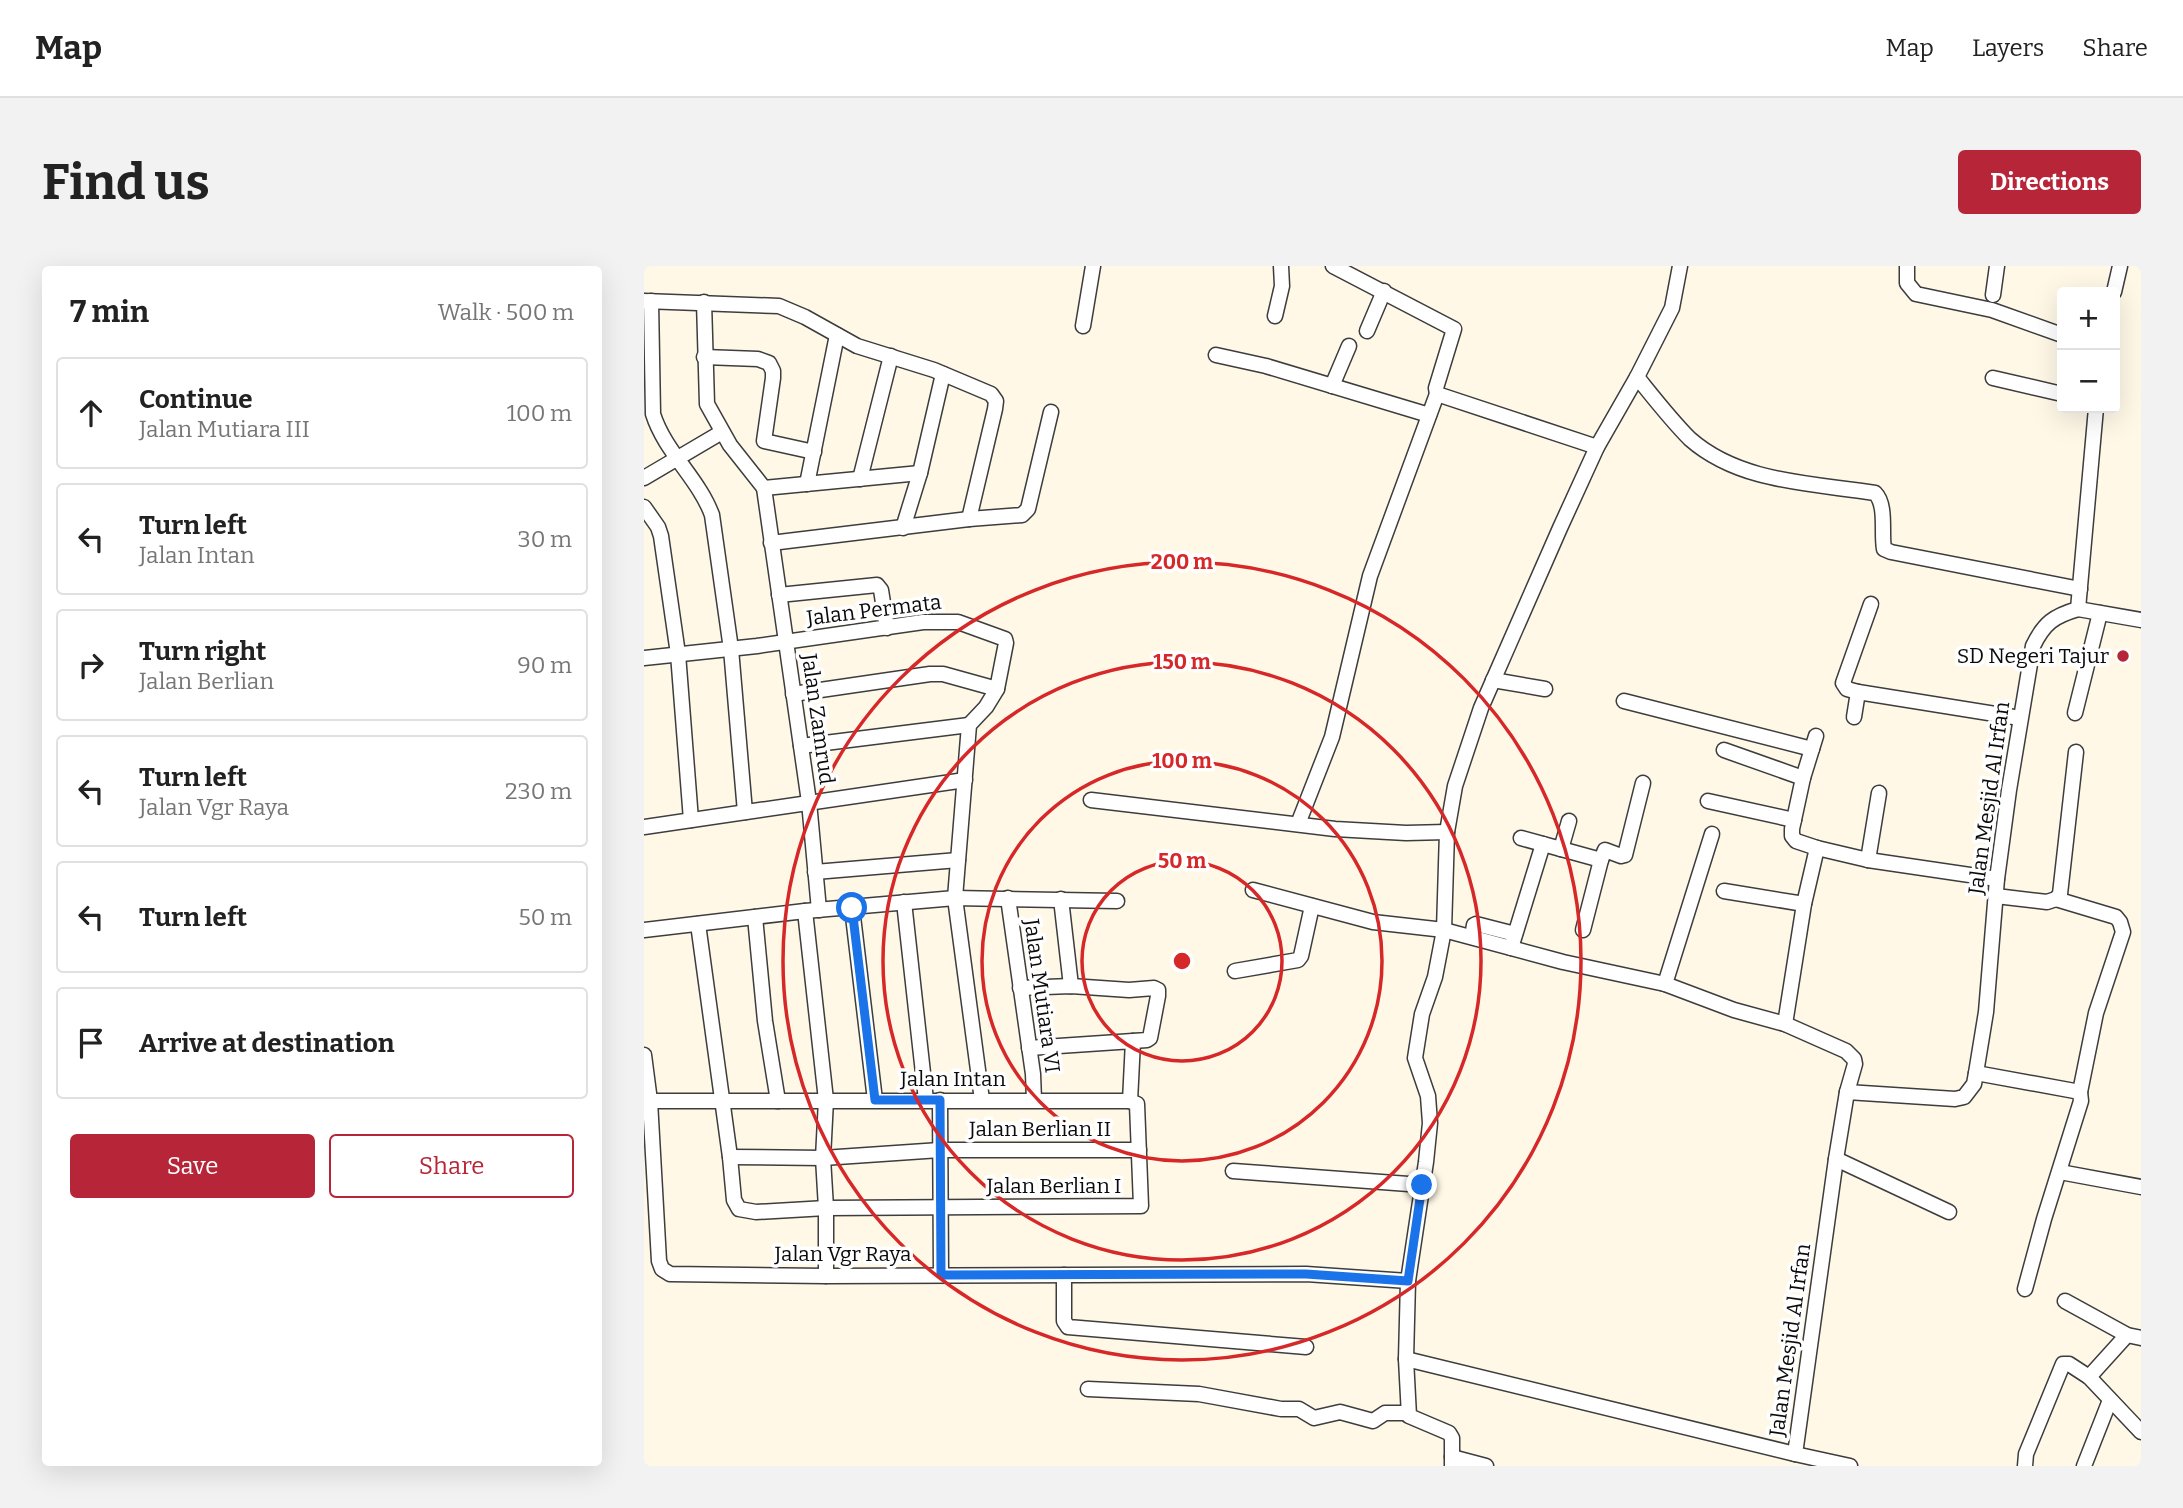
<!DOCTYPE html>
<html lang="en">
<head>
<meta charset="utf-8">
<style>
	:root { --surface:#fff; --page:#f2f2f2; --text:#222; --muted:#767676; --line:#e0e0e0; --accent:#b62638 }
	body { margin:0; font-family:Bitter,serif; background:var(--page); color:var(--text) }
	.controls { position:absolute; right:21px; top:21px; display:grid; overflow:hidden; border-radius:7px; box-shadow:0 7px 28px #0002 }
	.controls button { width:63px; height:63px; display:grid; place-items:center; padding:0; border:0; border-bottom:2px solid var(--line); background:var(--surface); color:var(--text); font:35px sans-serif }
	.stop { position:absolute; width:21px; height:21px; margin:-16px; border:5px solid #1a73e8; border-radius:50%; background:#fff }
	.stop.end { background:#1a73e8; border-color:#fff; box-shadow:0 2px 7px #0008 }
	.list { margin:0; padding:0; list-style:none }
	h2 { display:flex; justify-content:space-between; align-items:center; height:91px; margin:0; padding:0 28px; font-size:30px }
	h2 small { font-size:23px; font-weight:400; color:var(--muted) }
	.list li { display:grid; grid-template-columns:46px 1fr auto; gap:21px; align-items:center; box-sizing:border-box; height:112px; margin:0 14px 14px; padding:0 14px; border:2px solid var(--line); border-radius:7px }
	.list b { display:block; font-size:26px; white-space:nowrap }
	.list p { margin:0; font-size:23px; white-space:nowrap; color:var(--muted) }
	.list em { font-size:23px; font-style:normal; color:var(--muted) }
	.actions { display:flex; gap:14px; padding:21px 28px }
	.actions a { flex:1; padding:16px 0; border:2px solid var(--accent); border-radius:7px; text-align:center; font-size:24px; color:var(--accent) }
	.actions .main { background:var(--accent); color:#fff }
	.icon { flex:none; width:38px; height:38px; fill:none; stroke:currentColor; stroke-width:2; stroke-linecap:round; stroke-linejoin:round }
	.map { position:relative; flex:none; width:1497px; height:1200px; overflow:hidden; border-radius:7px }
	header { display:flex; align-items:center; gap:42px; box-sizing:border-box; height:98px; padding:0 35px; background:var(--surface); border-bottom:2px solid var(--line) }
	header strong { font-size:33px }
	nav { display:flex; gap:38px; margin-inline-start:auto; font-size:24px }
	.intro { display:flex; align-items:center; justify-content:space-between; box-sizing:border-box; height:168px; padding:0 42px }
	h1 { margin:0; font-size:49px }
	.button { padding:18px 32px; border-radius:7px; background:var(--accent); color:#fff; font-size:24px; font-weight:700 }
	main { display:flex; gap:42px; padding:0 42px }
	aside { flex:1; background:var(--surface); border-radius:7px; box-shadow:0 7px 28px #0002 }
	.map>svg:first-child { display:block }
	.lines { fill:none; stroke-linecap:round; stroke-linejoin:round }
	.minor-casing { stroke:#3d3d3d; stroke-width:17 }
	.minor { stroke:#fff; stroke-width:14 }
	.route { stroke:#1a73e8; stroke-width:9 }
	.ring { fill:none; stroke:#d62828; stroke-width:3.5 }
	.poi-dot { fill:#b62638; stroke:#fff; stroke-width:2.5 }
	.labels { text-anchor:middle; stroke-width:7; stroke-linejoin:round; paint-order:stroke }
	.street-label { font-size:21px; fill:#0a0a0a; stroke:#fff }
	.poi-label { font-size:21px; fill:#0a0a0a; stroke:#fff; text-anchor:end }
	.centre { fill:#d62828; stroke:#fff; stroke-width:3.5 }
	.ring-label { font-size:21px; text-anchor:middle; font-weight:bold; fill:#d62828; stroke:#fff; stroke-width:7; stroke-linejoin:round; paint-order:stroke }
</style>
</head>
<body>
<header>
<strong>Map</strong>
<nav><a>Map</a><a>Layers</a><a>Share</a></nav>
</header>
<div class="intro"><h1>Find us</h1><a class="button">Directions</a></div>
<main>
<aside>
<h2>7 min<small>Walk · 500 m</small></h2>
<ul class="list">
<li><svg class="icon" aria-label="ahead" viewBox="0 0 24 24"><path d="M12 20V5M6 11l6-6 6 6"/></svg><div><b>Continue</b><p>Jalan Mutiara III</p></div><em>100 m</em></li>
<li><svg class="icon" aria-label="left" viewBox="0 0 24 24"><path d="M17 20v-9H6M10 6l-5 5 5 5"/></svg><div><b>Turn left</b><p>Jalan Intan</p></div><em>30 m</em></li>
<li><svg class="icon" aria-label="right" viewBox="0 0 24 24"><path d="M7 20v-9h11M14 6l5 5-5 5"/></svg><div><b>Turn right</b><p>Jalan Berlian</p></div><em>90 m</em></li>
<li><svg class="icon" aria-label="left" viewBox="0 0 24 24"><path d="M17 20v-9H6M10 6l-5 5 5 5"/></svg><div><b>Turn left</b><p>Jalan Vgr Raya</p></div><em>230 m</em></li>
<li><svg class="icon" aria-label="left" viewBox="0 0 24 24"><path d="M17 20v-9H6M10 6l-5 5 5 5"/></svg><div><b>Turn left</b></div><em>50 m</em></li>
<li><svg class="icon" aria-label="arrive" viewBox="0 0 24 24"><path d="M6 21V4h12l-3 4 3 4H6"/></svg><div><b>Arrive at destination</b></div></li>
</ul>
<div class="actions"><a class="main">Save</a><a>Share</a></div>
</aside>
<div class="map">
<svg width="1497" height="1200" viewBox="0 0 1497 1200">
	<rect width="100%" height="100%" fill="#fff8e7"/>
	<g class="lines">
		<g class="minor-casing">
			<g id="minor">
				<polyline points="689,0 810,63 792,122 793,128 953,181"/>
				<polyline points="1263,0 1263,17 1272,28 1348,44 1418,69"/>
				<polyline points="1470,26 1476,0"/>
				<polyline points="1349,29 1353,0"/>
				<polyline points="0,35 135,40 161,51 213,80 290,104 347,128 352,135 351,143 325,253"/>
				<path d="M 7,35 L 9,148 C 21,186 55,213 68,249 L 87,383 L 101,546"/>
				<polyline points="60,36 63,138 86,179 120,222 165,536 175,644"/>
				<polyline points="631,50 638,20 637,0"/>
				<polyline points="439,60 449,0"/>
				<polyline points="723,65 740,25"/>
				<polyline points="572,89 622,100 785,149"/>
				<polyline points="60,91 114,93 125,97 129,105 129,112 120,175 170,186"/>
				<path d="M 993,111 C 1010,132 1027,154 1046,173 C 1096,217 1168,217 1231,227 C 1243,239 1237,267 1240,283 L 1247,286 L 1436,323"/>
				<polyline points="1349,112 1418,128"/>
				<polyline points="688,120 705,80"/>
				<polyline points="0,212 78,166"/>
				<polyline points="216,213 247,90"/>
				<polyline points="163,218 193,69"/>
				<polyline points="120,222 276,207"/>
				<polyline points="0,241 14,261 17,270 34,388 47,554"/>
				<polyline points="259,262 276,207 299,108"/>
				<polyline points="127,277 325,253 378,249 384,243 407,146"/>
				<polyline points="135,329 233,319 237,324 243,362"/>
				<polyline points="1434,343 1497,354"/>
				<polyline points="0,392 113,380 279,356 314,356 361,373 362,377 353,423 342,441 325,459 311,632 338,834"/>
				<polyline points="849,414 901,423"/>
				<polyline points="1214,426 1203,423 1199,417 1227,338"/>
				<polyline points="149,428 286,408 299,408 353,423"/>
				<polyline points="980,435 1168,483"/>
				<polyline points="1431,447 1456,347"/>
				<polyline points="1210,451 1214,426 1376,452"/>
				<polyline points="157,480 325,459"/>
				<polyline points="1080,484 1159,512"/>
				<polyline points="447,534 691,563 762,567 803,566"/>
				<polyline points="1064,535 1150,554"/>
				<polyline points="654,558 688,471 726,310 793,128"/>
				<polyline points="0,561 321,514"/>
				<polyline points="877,572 917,583 925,555"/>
				<polyline points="1173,582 1224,594 1353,613"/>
				<polyline points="917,583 957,594 939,664"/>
				<polyline points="957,594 961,584 977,590 981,589 999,517"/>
				<polyline points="1224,594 1235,527"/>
				<polyline points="171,606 314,594"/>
				<polyline points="609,624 729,656 800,664 919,696 1021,718 1090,744 1141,758 1202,785 1210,793 1211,798 1203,826"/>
				<polyline points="1080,625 1160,638"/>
				<polyline points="1352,630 1403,636 1412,633 1416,628 1432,486"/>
				<polyline points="364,632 389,808 390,834"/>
				<polyline points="417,633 427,720"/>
				<polyline points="1412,633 1472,651 1476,656 1479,666 1452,747 1436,826"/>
				<polyline points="260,636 282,834"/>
				<polyline points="208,642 231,834"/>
				<polyline points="161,645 182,834 179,892 182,942 182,1010"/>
				<polyline points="111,651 121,755 134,835"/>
				<polyline points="54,658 86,891 90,934 95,943 112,946 182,942 497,940 493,838 486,835"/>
				<polyline points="0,664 161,645 311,632 473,635"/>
				<polyline points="828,671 830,659 832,658 871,668"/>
				<polyline points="867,682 899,578"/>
				<polyline points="591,705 654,694 657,690 668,640"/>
				<polyline points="1021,718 1068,568"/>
				<polyline points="376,722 427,720 485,724 510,722 514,724 514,730 506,772 503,774 489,775"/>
				<polyline points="1141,758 1160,638 1173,582 1152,575 1148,570 1148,563 1159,512 1172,470"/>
				<polyline points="385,782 489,775 486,835"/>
				<polyline points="0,789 6,835 15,995 18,1003 26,1008 182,1010 662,1008 764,1015"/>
				<polyline points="1332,807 1436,826 1437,835 1400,953 1381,1023"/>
				<polyline points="296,834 297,1009"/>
				<polyline points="6,835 486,835"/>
				<polyline points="86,891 179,892 296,884 495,884"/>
				<polyline points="1192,893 1305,946"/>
				<polyline points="589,905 778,919"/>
				<polyline points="1416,906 1497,921"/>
				<polyline points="420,1009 420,1055 424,1061 662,1081"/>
				<polyline points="1421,1035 1483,1069 1497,1072"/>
				<polyline points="762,1093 1151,1188"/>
				<polyline points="1445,1111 1483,1069"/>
				<polyline points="444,1123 555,1128 637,1143 655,1143 670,1152 696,1146 729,1155 741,1147 764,1147"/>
				<polyline points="808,1191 842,1200"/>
				<polyline points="808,1200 808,1172 805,1167 765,1150 762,1093 764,1015 782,896 786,857 784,830 771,792 778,748 791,711 800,664 803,566 811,520 837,442 916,262 953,181 993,111 1028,42 1036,0"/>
				<path d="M 1206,1200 L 1151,1188 L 1192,893 L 1203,826 L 1311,833 L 1320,831 L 1330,818 L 1332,807 L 1342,746 L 1353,613 L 1365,524 L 1389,380 C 1400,357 1410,350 1434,343 L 1452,142"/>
				<polyline points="1381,1200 1382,1188 1419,1098 1425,1098 1445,1111 1497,1166"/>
				<polyline points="1440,1200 1466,1134"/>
			</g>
		</g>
		<use href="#minor" class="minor"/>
	</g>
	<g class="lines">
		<polyline class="route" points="208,642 231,834 296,834 297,1009 662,1008 764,1015 778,919"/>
	</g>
	<g class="ring">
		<circle cx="538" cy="695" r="100"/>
		<circle cx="538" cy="695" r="200"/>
		<circle cx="538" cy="695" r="299"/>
		<circle cx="538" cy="695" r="399"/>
	</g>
	<circle class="poi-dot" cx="1479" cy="390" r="7"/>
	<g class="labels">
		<g class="street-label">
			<text transform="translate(230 344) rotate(-7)" y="7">Jalan Permata</text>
			<text transform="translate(174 453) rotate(82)" y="7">Jalan Zamrud</text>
			<text transform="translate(1345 532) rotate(-82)" y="7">Jalan Mesjid Al Irfan</text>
			<text transform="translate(398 730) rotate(82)" y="7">Jalan Mutiara VI</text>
			<text x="309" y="820">Jalan Intan</text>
			<text x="396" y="870">Jalan Berlian II</text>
			<text x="410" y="927">Jalan Berlian I</text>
			<text x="199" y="995">Jalan Vgr Raya</text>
			<text transform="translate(1146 1074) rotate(-82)" y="7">Jalan Mesjid Al Irfan</text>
		</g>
		<g class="poi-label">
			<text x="1465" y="397">SD Negeri Tajur</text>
		</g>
	</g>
	<circle cx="538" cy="695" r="10" class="centre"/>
	<g class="ring-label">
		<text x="538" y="303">200 m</text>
		<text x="538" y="403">150 m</text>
		<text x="538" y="502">100 m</text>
		<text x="538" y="602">50 m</text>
	</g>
</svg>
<div class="controls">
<button>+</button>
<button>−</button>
</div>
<div class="stop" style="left:208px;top:642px"></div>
<div class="stop end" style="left:778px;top:919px"></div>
</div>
</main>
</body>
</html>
